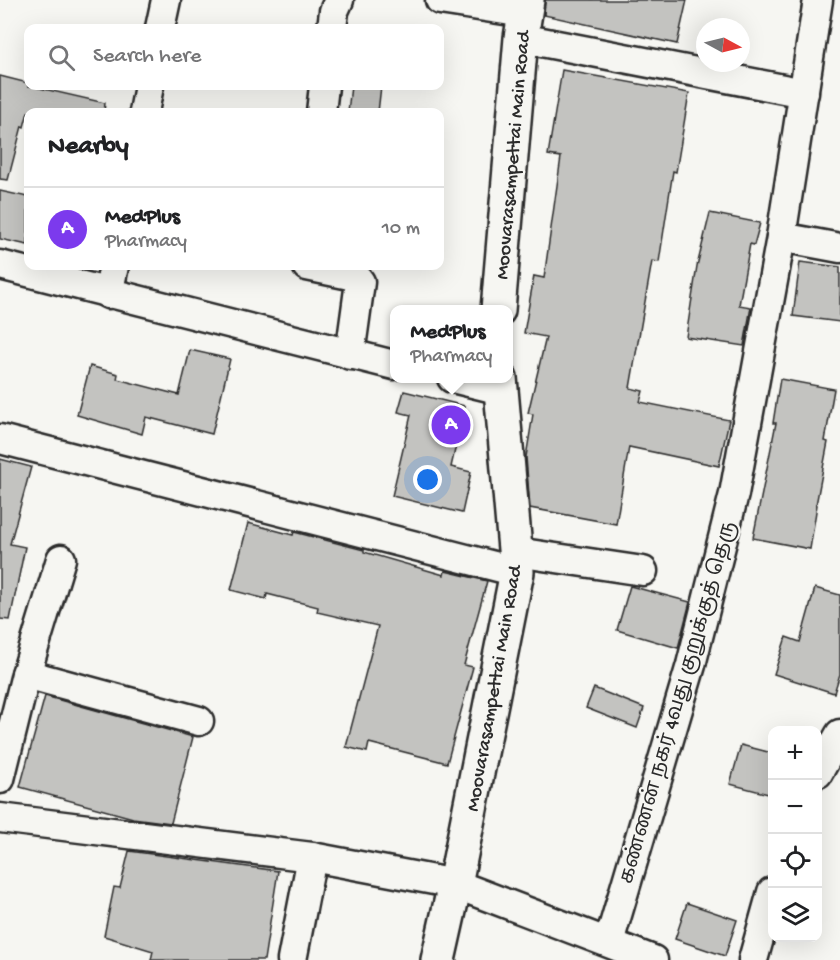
<!DOCTYPE html>
<html lang="en">
<head>
<meta charset="utf-8">
<style>
	:root { --surface:#fff; --page:#f6f6f6; --text:#202124; --muted:#757577; --line:#e0e0e0; --accent:#7c3aed }
	body { margin:0; font-family:"Gochi Hand","Noto Sans Tamil",sans-serif; background:var(--page); color:var(--text) }
	.controls { position:absolute; right:18px; bottom:18px; display:grid; overflow:hidden; border-radius:12px; box-shadow:0 6px 24px #0002 }
	.controls button { width:54px; height:54px; display:grid; place-items:center; padding:0; border:0; border-bottom:2px solid var(--line); background:var(--surface); color:var(--text); font:30px sans-serif }
	.compass { position:absolute; left:696px; top:18px; width:54px; height:54px; border-radius:50%; background:var(--surface); box-shadow:0 6px 24px #0002; rotate:97deg }
	.you { position:absolute; left:428px; top:480px; width:21px; height:21px; margin:-15px; border:4px solid #fff; border-radius:50%; background:#1a73e8; box-shadow:0 0 0 9px #1a73e833 }
	.badge { display:grid; place-items:center; width:39px; height:39px; border-radius:50%; background:var(--accent); color:#fff; font-size:20px; font-weight:700 }
	.pin { position:absolute; translate:-50% -50%; border:3px solid #fff; box-shadow:0 2px 6px #0006 }
	.popup { position:absolute; left:390px; top:305px; width:123px; height:78px; box-sizing:border-box; display:grid; place-content:center; border-radius:12px; background:var(--surface); filter:drop-shadow(0 2px 4px #0005); font-size:20px; white-space:nowrap; color:var(--muted) }
	.popup b { font-size:22px; color:var(--text) }
	.popup::after { content:''; position:absolute; left:50%; top:100%; margin-left:-12px; border:12px solid transparent; border-top-color:var(--surface) }
	.list { margin:0; padding:0; list-style:none }
	h2 { display:flex; justify-content:space-between; align-items:center; height:78px; margin:0; padding:0 24px; font-size:26px }
	h2 small { font-size:20px; font-weight:400; color:var(--muted) }
	.list li { display:grid; grid-template-columns:39px 1fr auto; gap:18px; align-items:center; box-sizing:border-box; height:84px; padding:0 24px; border-top:2px solid var(--line) }
	.list b { display:block; font-size:22px; white-space:nowrap }
	.list p { margin:0; font-size:20px; white-space:nowrap; color:var(--muted) }
	.list em { font-size:20px; font-style:normal; color:var(--muted) }
	.icon { flex:none; width:33px; height:33px; fill:none; stroke:currentColor; stroke-width:2; stroke-linecap:round; stroke-linejoin:round }
	.map { position:relative; flex:none; width:840px; height:960px; overflow:hidden }
	.search { position:absolute; background:var(--surface); box-shadow:0 6px 24px #0002; left:24px; top:24px; width:420px; height:66px; display:flex; align-items:center; gap:15px; box-sizing:border-box; padding:0 21px; border-radius:12px; color:var(--muted); font-size:22px }
	.panel { position:absolute; background:var(--surface); box-shadow:0 6px 24px #0002; left:24px; top:108px; width:420px; height:162px; border-radius:12px }
	.map>svg:first-child { display:block }
	.building { fill:#c3c3c0; stroke:#2b2b2b; stroke-width:1.5 }
	.lines { fill:none; stroke-linecap:round; stroke-linejoin:round }
	.minor-casing { stroke:#2b2b2b; stroke-width:33 }
	.tertiary-casing { stroke:#2b2b2b; stroke-width:38 }
	.minor { stroke:#f6f6f2; stroke-width:28 }
	.tertiary { stroke:#f6f6f2; stroke-width:33 }
	.labels { text-anchor:middle; stroke-width:4.5; stroke-linejoin:round; paint-order:stroke }
	.street-label { font-size:20px; fill:#2b2b2b; stroke:#f6f6f2 }
</style>
</head>
<body>
<div class="map">
<svg width="840" height="960" viewBox="0 0 840 960">
	<rect width="100%" height="100%" fill="#f6f6f2"/>
	<filter id="ink" filterUnits="userSpaceOnUse"><feTurbulence type="fractalNoise" baseFrequency=".0167" numOctaves="2"/><feDisplacementMap in="SourceGraphic" scale="12" xChannelSelector="R" yChannelSelector="G"/><feConvolveMatrix kernelMatrix="1 2 1 2 8 2 1 2 1" color-interpolation-filters="sRGB"/></filter>
	<g filter="url(#ink)">
		<g class="building">
			<polygon points="545,0 687,0 677,44 544,15"/>
			<polygon points="562,70 689,93 676,172 673,171 659,262 652,261 630,388 643,391 640,402 729,420 719,466 629,447 616,524 530,508 526,457 533,414 528,413 546,337 524,333 534,276 544,278 561,157 548,155"/>
			<polygon points="0,76 28,83 28,86 35,86 35,87 105,103 104,112 28,112 24,127 22,126 8,180 0,179"/>
			<polygon points="351,86 381,86 378,112 348,112"/>
			<polygon points="0,191 28,197 28,245 0,239"/>
			<polygon points="710,213 760,223 754,245 750,244 739,305 751,307 744,346 686,337 697,266"/>
			<polygon points="800,262 840,267 840,322 793,316"/>
			<polygon points="190,350 230,359 212,434 146,417 142,434 77,415 90,366 118,374 117,379 179,395"/>
			<polygon points="780,379 834,389 825,441 828,442 816,505 817,505 810,549 753,538 776,423 773,423"/>
			<polygon points="404,391 465,406 451,467 471,472 462,513 392,496 411,415 398,412"/>
			<polygon points="0,459 31,467 10,544 25,547 10,620 0,619"/>
			<polygon points="248,523 293,535 294,532 364,550 364,552 444,575 445,571 487,581 464,665 473,667 447,763 369,743 367,752 346,747 378,626 317,612 318,607 267,594 266,599 231,590"/>
			<polygon points="630,586 690,602 678,648 617,630"/>
			<polygon points="815,588 840,595 840,674 834,693 774,674 786,637 800,642"/>
			<polygon points="594,688 644,708 637,728 586,708"/>
			<polygon points="45,696 193,737 171,823 133,818 20,787"/>
			<polygon points="741,745 772,753 772,795 730,784"/>
			<polygon points="129,851 278,871 264,960 151,960 153,951 104,936 114,887 120,888"/>
			<polygon points="687,903 737,920 725,956 675,939"/>
		</g>
		<g class="lines">
			<g class="minor-casing">
				<g id="minor">
					<polyline points="440,0 524,13"/>
					<polyline points="160,28 166,0"/>
					<polyline points="332,28 334,11 339,0"/>
					<polyline points="521,38 804,93"/>
					<polyline points="144,112 149,86"/>
					<polyline points="321,112 324,86"/>
					<polyline points="781,237 818,0"/>
					<polyline points="0,265 394,365"/>
					<polyline points="307,266 350,275 357,278 360,282 350,355"/>
					<polyline points="108,294 114,266"/>
					<polyline points="452,378 501,390"/>
					<polyline points="0,439 517,572"/>
					<polyline points="516,552 643,571"/>
					<polyline points="26,674 199,721"/>
					<polyline points="818,773 840,734"/>
					<polyline points="0,779 26,674 61,559"/>
					<polyline points="0,818 312,857 455,884 653,960"/>
					<polyline points="609,942 691,665 734,494 781,237 840,248"/>
					<polyline points="292,960 312,857"/>
					<polyline points="753,960 772,892"/>
				</g>
			</g>
			<g class="tertiary-casing">
				<g id="tertiary">
					<polyline points="498,310 521,38 527,0"/>
					<polyline points="438,960 455,884 517,572 500,378"/>
				</g>
			</g>
			<use href="#minor" class="minor"/>
			<use href="#tertiary" class="tertiary"/>
		</g>
	</g>
	<g class="labels">
		<g class="street-label">
			<text transform="translate(511 155) rotate(-85)" y="7">Moovarasampettai Main Road</text>
			<text transform="translate(492 688) rotate(-80)" y="7">Moovarasampettai Main Road</text>
			<text transform="translate(676 702) rotate(-74)" y="7">கண்ணன் நகர் 4வது குறுக்குத் தெரு</text>
		</g>
	</g>
</svg>
<div class="controls">
<button>+</button>
<button>−</button>
<button><svg class="icon" aria-label="locate" viewBox="0 0 24 24"><circle cx="12" cy="12" r="6"/><path d="M12 2v4M12 18v4M2 12h4M18 12h4"/></svg></button>
<button><svg class="icon" aria-label="layers" viewBox="0 0 24 24"><path d="M12 4l9 5-9 5-9-5zM3 14l9 5 9-5"/></svg></button>
</div>
<svg class="compass" viewBox="-18 -18 36 36"><path d="M0-13l5 13h-10z" fill="#e53935"/><path d="M0 13l5-13h-10z" fill="#757577"/></svg>
<div class="you"></div>
<div class="pin badge" style="left:451px;top:425px">A</div>
<div class="popup"><b>MedPlus</b>Pharmacy</div>
<div class="search"><svg class="icon" aria-label="search" viewBox="0 0 24 24"><circle cx="10" cy="10" r="6"/><path d="M15 15l6 6"/></svg>Search here</div>
<section class="panel">
<h2>Nearby<small></small></h2>
<ul class="list">
<li><span class="badge">A</span><div><b>MedPlus</b><p>Pharmacy</p></div><em>10 m</em></li>
</ul>
</section>
</div>
</body>
</html>
